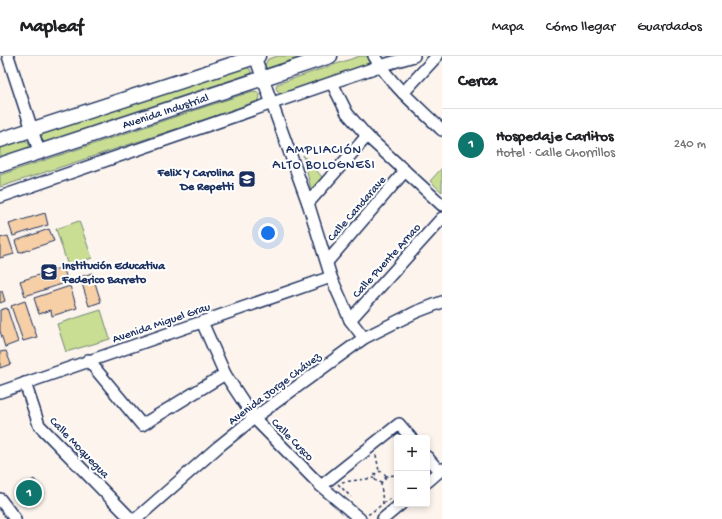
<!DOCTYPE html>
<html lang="es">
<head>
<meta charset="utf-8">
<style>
	:root { --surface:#fff; --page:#f2f2f2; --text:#202124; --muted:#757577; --line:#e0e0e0; --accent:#0f766e }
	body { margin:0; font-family:"Gochi Hand",sans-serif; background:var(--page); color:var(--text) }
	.controls { position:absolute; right:12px; bottom:12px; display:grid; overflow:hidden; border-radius:4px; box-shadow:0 2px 6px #0003 }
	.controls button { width:36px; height:36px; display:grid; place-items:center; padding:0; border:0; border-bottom:1px solid var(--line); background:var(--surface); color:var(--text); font:20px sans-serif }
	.you { position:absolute; left:268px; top:177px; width:14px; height:14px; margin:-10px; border:3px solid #fff; border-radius:50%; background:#1a73e8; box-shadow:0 0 0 6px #1a73e833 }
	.badge { display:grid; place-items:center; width:26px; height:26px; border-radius:50%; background:var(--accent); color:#fff; font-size:13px; font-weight:700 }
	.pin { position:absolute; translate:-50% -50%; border:2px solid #fff; box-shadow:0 1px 4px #0006 }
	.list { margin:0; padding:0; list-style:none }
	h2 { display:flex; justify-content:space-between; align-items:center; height:52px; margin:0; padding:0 16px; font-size:17px }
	h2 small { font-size:13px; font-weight:400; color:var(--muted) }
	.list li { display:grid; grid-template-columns:26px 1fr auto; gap:12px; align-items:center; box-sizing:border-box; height:72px; padding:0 16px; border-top:1px solid var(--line) }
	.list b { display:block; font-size:15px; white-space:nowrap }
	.list p { margin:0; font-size:13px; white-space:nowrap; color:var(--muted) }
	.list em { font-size:13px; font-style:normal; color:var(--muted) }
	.map { position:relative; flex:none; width:442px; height:463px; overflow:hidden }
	header { display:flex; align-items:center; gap:24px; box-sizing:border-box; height:56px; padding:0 20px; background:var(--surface); border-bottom:1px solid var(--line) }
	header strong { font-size:19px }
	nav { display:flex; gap:22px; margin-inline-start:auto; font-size:14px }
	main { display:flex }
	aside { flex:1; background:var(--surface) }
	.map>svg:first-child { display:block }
	.green { fill:#c9de93; stroke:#728678 }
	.building { fill:#f6cfa6; stroke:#1b2f5e }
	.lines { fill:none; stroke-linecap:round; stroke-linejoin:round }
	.minor-casing { stroke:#1b2f5e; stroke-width:14 }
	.major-casing { stroke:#1b2f5e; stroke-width:17 }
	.path { stroke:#1b2f5e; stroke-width:1.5; stroke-dasharray:3 3; stroke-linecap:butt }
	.minor { stroke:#fff; stroke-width:11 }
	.major { stroke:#fff; stroke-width:14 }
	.labels { text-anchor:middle; stroke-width:4; stroke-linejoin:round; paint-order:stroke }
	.street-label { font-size:12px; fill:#1b2f5e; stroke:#fff }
	.poi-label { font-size:12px; font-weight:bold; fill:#1b2f5e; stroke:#fff; text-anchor:end }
	.neighbourhood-label { font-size:13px; letter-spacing:1px; fill:#1b2f5e; stroke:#fff }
</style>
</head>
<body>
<header>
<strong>Mapleaf</strong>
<nav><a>Mapa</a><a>Cómo llegar</a><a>Guardados</a></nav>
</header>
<main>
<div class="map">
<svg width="442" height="463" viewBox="0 0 442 463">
	<rect width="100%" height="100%" fill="#fdf5ed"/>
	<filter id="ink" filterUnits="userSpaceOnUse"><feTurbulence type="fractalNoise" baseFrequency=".025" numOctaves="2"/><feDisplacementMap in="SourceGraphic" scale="8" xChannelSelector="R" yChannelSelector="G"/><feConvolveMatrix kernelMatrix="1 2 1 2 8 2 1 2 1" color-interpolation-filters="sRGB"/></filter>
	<g filter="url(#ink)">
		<g class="green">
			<polygon points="278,0 316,0 271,15 266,13 265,9 268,3"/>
			<polygon points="360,0 367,0 370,5 367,10 284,38 279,37 276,32 277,28"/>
			<polygon points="243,11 249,12 252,17 247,22 47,87 42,85 41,81 44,76"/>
			<polygon points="253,35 258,36 260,41 258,46 0,131 0,119"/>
			<polygon points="21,84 27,85 30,90 25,95 0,103 0,91"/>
			<polygon points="303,99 323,122 311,133"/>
			<polygon points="442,112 442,136 430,125"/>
			<polygon points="79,165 92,202 68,210 56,173"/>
			<polygon points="101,254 110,283 66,296 57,268"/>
		</g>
		<g class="building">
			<polygon points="45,157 48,169 13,180 9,168"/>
			<polygon points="49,173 54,185 19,197 15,185"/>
			<polygon points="8,180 14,198 0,202 0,182"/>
			<polygon points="63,211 68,226 25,240 20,225"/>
			<polygon points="92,217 101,246 89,250 80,221"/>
			<polygon points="70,230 77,252 52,260 51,254 39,258 34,242"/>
			<polygon points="0,235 2,235 5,245 0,247"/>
			<polygon points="25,245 37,281 23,285 11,250"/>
			<polygon points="7,252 18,286 5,291 0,275 0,254"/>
			<polygon points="6,295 11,308 0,312 0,296"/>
			<polygon points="34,423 44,437 25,450 15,437"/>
		</g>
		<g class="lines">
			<g class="minor-casing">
				<g id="minor">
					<polyline points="8,0 39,95"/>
					<path d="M 374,0 C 391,29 418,51 442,74"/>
					<polyline points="255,1 308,147 331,221 350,264 364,282"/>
					<polyline points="332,27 347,57 367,80 442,149"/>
					<polyline points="403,37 437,0"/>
					<polyline points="0,141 380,10 414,0"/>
					<polyline points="308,147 367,80"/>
					<polyline points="327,206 405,115"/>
					<polyline points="350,264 442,162"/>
					<polyline points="202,266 225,318 254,362 321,430 360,463"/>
					<polyline points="88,304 142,369 225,318"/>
					<polyline points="25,327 39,369 131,463"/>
					<polyline points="0,336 331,221"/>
					<polyline points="427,401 439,415"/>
					<polyline points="427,426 442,413"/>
					<polyline points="321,430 399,368 411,382"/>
					<polyline points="0,443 15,463"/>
					<polyline points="136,463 218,391 254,362 364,282 416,256 442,246"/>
					<polyline points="383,463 401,448"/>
				</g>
			</g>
			<g class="major-casing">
				<g id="major">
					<polyline points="0,84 258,0"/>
					<path id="s1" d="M 0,109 L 330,0"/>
				</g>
			</g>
			<g class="path">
				<polyline points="376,399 379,415"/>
				<circle cx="380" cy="421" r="5.5"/>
				<polyline points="385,420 397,419"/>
				<polyline points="342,426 374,422"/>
				<polyline points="381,427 383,448"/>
				<polyline points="338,428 351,441"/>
				<polyline points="368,458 369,458 391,442"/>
			</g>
			<use href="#minor" class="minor"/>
			<use href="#major" class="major"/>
		</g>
	</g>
	<defs>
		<g id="school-square" transform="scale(0.9)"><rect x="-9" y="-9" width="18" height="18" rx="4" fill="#1b2f5e" stroke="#fff"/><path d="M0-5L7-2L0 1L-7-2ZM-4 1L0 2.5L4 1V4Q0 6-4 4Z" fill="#fff"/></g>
	</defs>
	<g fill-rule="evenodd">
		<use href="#school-square" x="247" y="123"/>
		<use href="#school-square" x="49" y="216"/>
	</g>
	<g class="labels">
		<g class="street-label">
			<text dy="4" stroke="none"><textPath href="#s1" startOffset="174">Avenida Industrial</textPath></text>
			<text transform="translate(356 152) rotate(-49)" y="4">Calle Candarave</text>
			<text transform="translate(386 204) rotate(-48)" y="4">Calle Puente Arnao</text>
			<text transform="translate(161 266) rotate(-19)" y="4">Avenida Miguel Grau</text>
			<text transform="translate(274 332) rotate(-37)" y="4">Avenida Jorge Chávez</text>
			<text transform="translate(293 383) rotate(45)" y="4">Calle Cusco</text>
			<text transform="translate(80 391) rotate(46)" y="4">Calle Moquegua</text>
		</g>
		<g class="poi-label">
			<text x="234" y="120">Felix Y Carolina<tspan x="234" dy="14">De Repetti</tspan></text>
			<text x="62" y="213" text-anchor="start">Institución Educativa<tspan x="62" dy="14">Federico Barreto</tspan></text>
		</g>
		<g class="neighbourhood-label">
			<text x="324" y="97">AMPLIACIÓN<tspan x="324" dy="15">ALTO BOLOGNESI</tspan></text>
		</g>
	</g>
</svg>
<div class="controls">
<button>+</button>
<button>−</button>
</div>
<div class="you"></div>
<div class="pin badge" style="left:29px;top:437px">1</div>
</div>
<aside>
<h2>Cerca<small></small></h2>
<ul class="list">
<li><span class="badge">1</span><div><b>Hospedaje Carlitos</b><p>Hotel · Calle Chorrillos</p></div><em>240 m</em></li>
</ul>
</aside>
</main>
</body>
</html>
